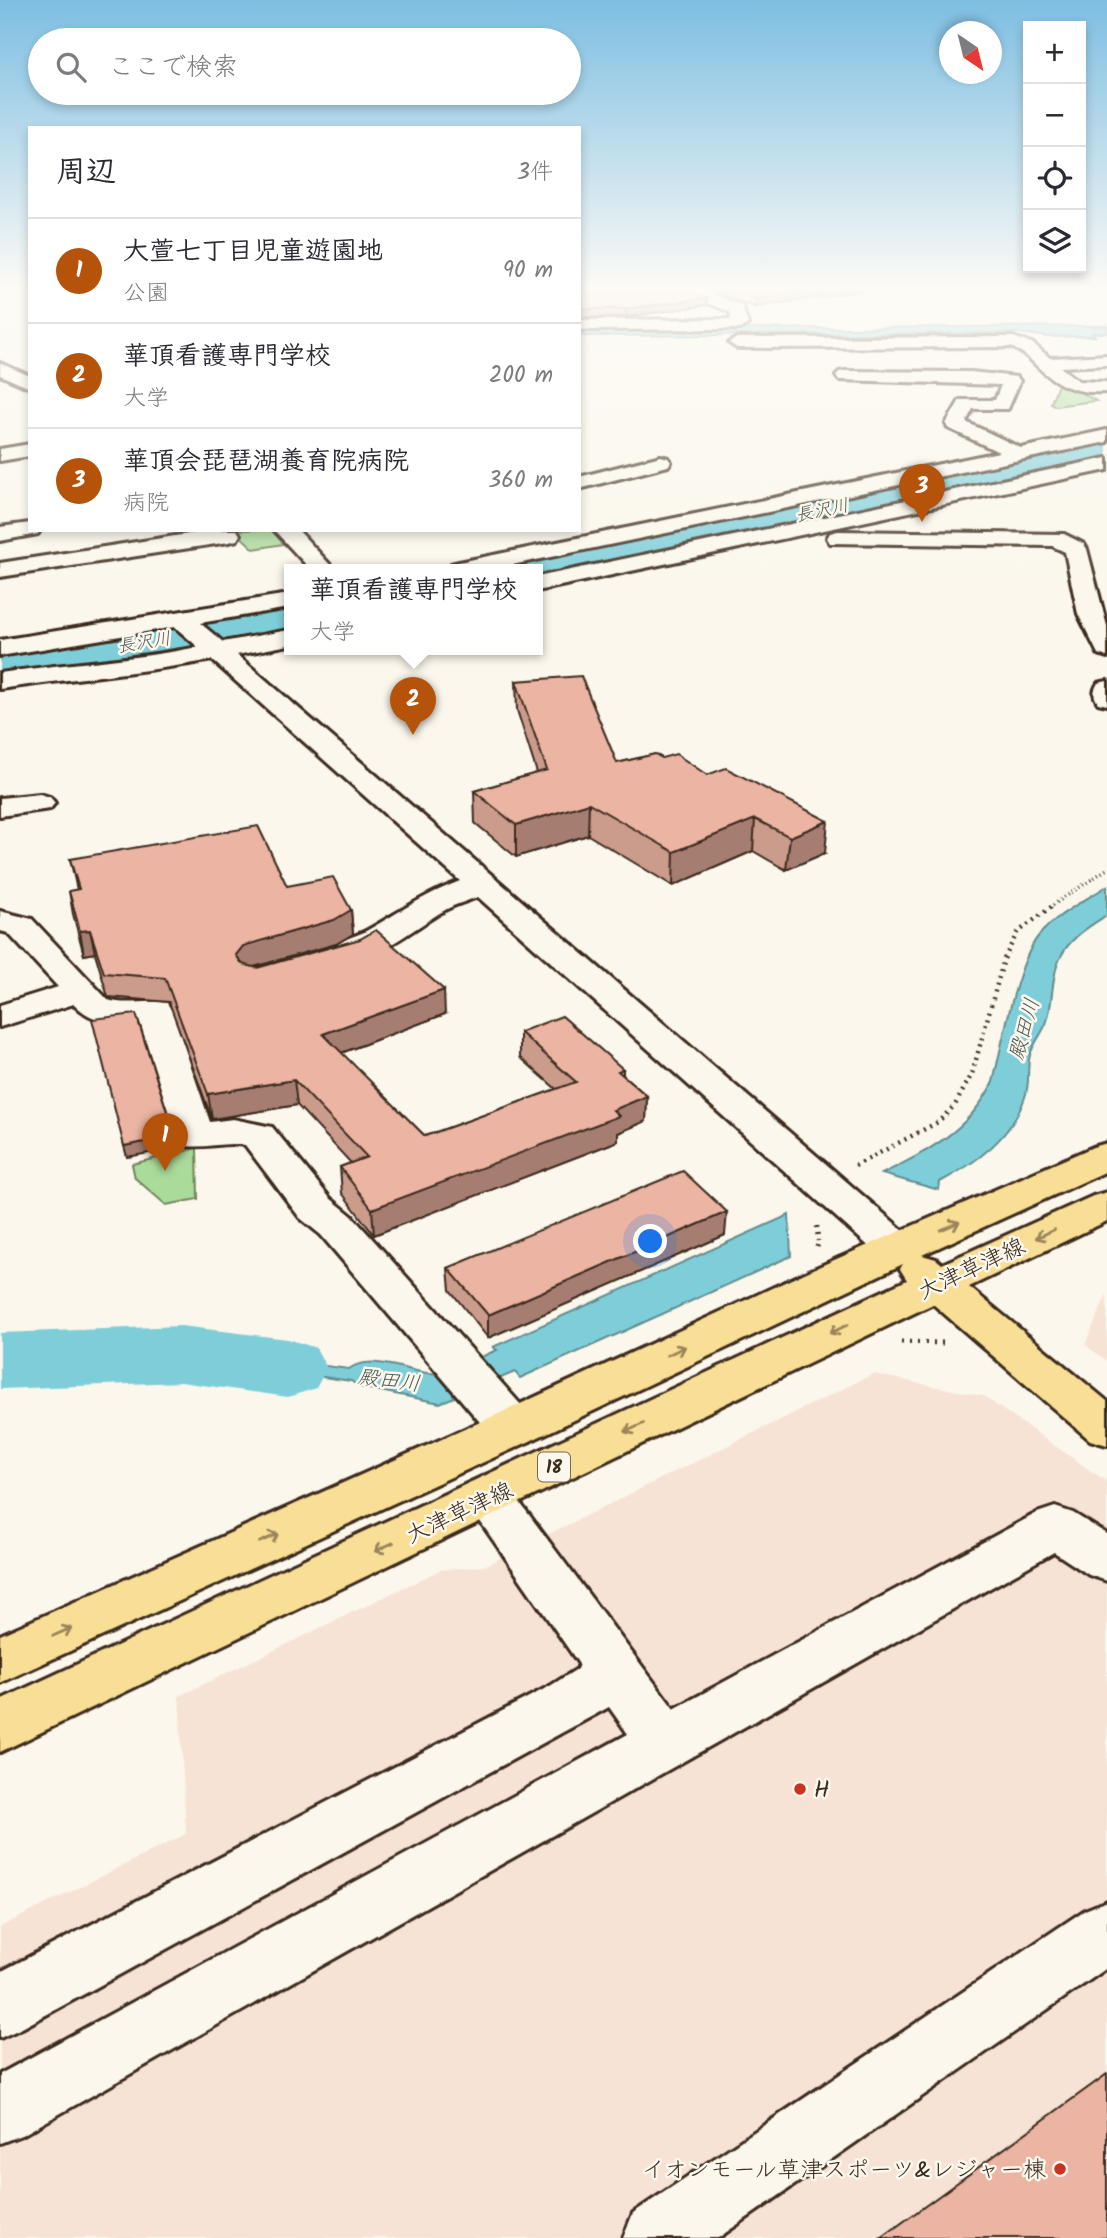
<!DOCTYPE html>
<html lang="ja">
<head>
<meta charset="utf-8">
<style>
	:root { --surface:#fff; --page:#f7f7f7; --text:#2b2b33; --muted:#7c7c81; --line:#e1e1e2; --accent:#b45309 }
	body { margin:0; font-family:Kalam,"Klee One",sans-serif; background:var(--page); color:var(--text) }
	.controls { position:absolute; right:21px; top:21px; display:grid; overflow:hidden; border-radius:0px; box-shadow:0 4px 10px #0003 }
	.controls button { width:63px; height:63px; display:grid; place-items:center; padding:0; border:0; border-bottom:2px solid var(--line); background:var(--surface); color:var(--text); font:35px sans-serif }
	.compass { position:absolute; left:939px; top:21px; width:63px; height:63px; border-radius:50%; background:var(--surface); box-shadow:0 4px 10px #0003; rotate:145deg }
	.you { position:absolute; left:651px; top:1242px; width:24px; height:24px; margin:-18px; border:5px solid #fff; border-radius:50%; background:#1a73e8; box-shadow:0 0 0 10px #1a73e833 }
	.badge { display:grid; place-items:center; width:46px; height:46px; border-radius:50%; background:var(--accent); color:#fff; font-size:23px; font-weight:700 }
	.pin { position:absolute; translate:-50% -58px; filter:drop-shadow(0 2px 4px #0008) }
	.pin::after { content:''; position:absolute; top:37px; width:24px; height:21px; background:inherit; clip-path:polygon(0 0,100% 0,50% 100%) }
	.popup { position:absolute; left:284px; top:564px; width:259px; height:91px; box-sizing:border-box; display:grid; place-content:center; border-radius:0px; background:var(--surface); filter:drop-shadow(0 2px 5px #0005); font-size:23px; white-space:nowrap; color:var(--muted) }
	.popup b { font-size:26px; color:var(--text) }
	.popup::after { content:''; position:absolute; left:50%; top:100%; margin-left:-14px; border:14px solid transparent; border-top-color:var(--surface) }
	.list { margin:0; padding:0; list-style:none }
	h2 { display:flex; justify-content:space-between; align-items:center; height:91px; margin:0; padding:0 28px; font-size:30px }
	h2 small { font-size:23px; font-weight:400; color:var(--muted) }
	.list li { display:grid; grid-template-columns:46px 1fr auto; gap:21px; align-items:center; box-sizing:border-box; height:105px; padding:0 28px; border-top:2px solid var(--line) }
	.list b { display:block; font-size:26px; white-space:nowrap }
	.list p { margin:0; font-size:23px; white-space:nowrap; color:var(--muted) }
	.list em { font-size:23px; font-style:normal; color:var(--muted) }
	.icon { flex:none; width:38px; height:38px; fill:none; stroke:currentColor; stroke-width:2; stroke-linecap:round; stroke-linejoin:round }
	.map { position:relative; flex:none; width:1107px; height:2238px; overflow:hidden }
	.search { position:absolute; background:var(--surface); box-shadow:0 4px 10px #0003; left:28px; top:28px; width:553px; height:77px; display:flex; align-items:center; gap:18px; box-sizing:border-box; padding:0 24px; border-radius:38px; color:var(--muted); font-size:26px }
	.panel { position:absolute; background:var(--surface); box-shadow:0 4px 10px #0003; left:28px; top:126px; width:553px; height:406px; border-radius:0px }
	.map>svg:first-child { display:block }
	.built { fill:#f6e3d6 }
	.green { fill:#abdb9a; stroke:#73825c; stroke-width:2 }
	.water { fill:#7eced9; stroke:#638c8e; stroke-width:2 }
	.lines { fill:none; stroke-linecap:round; stroke-linejoin:round }
	.river { fill:#7eced9; fill-rule:evenodd }
	.minor-casing { stroke:#3b2a1e; stroke-width:6 }
	.major-casing { stroke:#3b2a1e; stroke-width:6 }
	.path-far2 { stroke:#3b2a1e; stroke-width:3.5; stroke-dasharray:1 3.5; stroke-linecap:butt }
	.path-far1 { stroke:#3b2a1e; stroke-width:4.5; stroke-dasharray:2 5; stroke-linecap:butt }
	.path { stroke:#3b2a1e; stroke-width:5; stroke-dasharray:2 6; stroke-linecap:butt }
	.minor { fill:#fbf7ec; fill-rule:evenodd }
	.major { fill:#f9df96; fill-rule:evenodd }
	.wall { fill:#cb9b8b; stroke:#3b2a1e; stroke-width:2 }
	.shaded-wall { fill:#a57e71; stroke:#3b2a1e; stroke-width:2 }
	.building { fill:#ecb4a2; stroke:#3b2a1e; stroke-width:2 }
	.oneway { stroke:#9a845a }
	.poi-dot { fill:#c8321e; stroke:#fbf7ec; stroke-width:2.5 }
	.labels { text-anchor:middle; stroke-width:5; stroke-linejoin:round; paint-order:stroke }
	.far-water-label { font-size:18px; font-style:italic; fill:#4f5b56; stroke:#fbf7ec }
	.shield { fill:#fbf7ec; stroke:#75685c; stroke-width:2 }
	.shield-label { font-size:18px; font-weight:bold; fill:#3b2a1e }
	.water-label { font-size:21px; font-style:italic; fill:#4f5b56; stroke:#fbf7ec }
	.near-street-label { font-size:23px; fill:#3b2a1e; stroke:#fbf7ec }
	.near-poi-label { font-size:23px; fill:#3b2a1e; stroke:#fbf7ec; text-anchor:start }
</style>
</head>
<body>
<div class="map">
<svg width="1107" height="2238" viewBox="0 0 1107 2238">
	<rect width="100%" height="100%" fill="#fbf7ec"/>
	<filter id="ink" filterUnits="userSpaceOnUse"><feTurbulence type="fractalNoise" baseFrequency=".0143" numOctaves="2"/><feDisplacementMap in="SourceGraphic" scale="14" xChannelSelector="R" yChannelSelector="G"/><feConvolveMatrix kernelMatrix="1 2 1 2 8 2 1 2 1" color-interpolation-filters="sRGB"/></filter>
	<g filter="url(#ink)">
		<g class="built">
			<polygon points="1107,1294 1107,1361 1085,1345"/>
			<polygon points="873,1374 983,1396 1107,1482 1107,2238 0,2238 0,1927 186,1834 179,1696 440,1570 484,1566"/>
		</g>
		<g class="green">
			<polygon points="1059,382 1062,382 1096,401 1055,406 1051,403"/>
			<polygon points="234,530 275,530 289,543 254,549"/>
			<polygon points="197,1148 198,1199 166,1205 135,1178 132,1164"/>
		</g>
		<g class="water">
			<polygon points="1107,326 1107,333 1092,333 1095,336 1050,337 1018,333 579,336 579,330"/>
			<path d="M 1107,886 L 1107,915 C 1088,927 1066,940 1058,963 C 1051,981 1053,1003 1047,1021 C 1043,1034 1030,1046 1029,1060 C 1027,1072 1030,1084 1025,1097 C 1012,1137 976,1163 940,1182 L 939,1190 L 882,1174 C 928,1151 970,1130 993,1082 C 1002,1046 1017,958 1041,933 C 1059,913 1084,901 1107,886 Z"/>
			<path d="M 789,1215 L 791,1256 L 520,1378 L 515,1372 L 440,1403 L 360,1387 L 351,1381 L 196,1359 L 199,1350 L 349,1369 C 374,1351 415,1377 441,1373 C 459,1370 479,1357 497,1350 L 493,1347 Z"/>
		</g>
		<g class="lines">
			<g class="river">
				<polygon points="1107,441 1107,461 537,581 537,569 517,569 523,561 537,557"/>
				<polygon points="289,605 289,631 0,678 0,652"/>
				<polygon points="181,1326 288,1339 316,1348 327,1368 316,1388 288,1397 181,1382 0,1389 0,1333"/>
			</g>
			<g class="minor-casing">
				<g id="minor">
					<polygon points="679,289 699,289 742,306 748,324 740,329 579,330 579,320 731,319 730,312 681,292"/>
					<path d="M 759,289 L 812,289 C 800,300 776,298 761,292 Z"/>
					<path d="M 1013,337 L 1032,343 L 1050,358 L 1107,355 L 1107,365 L 1060,367 L 1079,381 L 1107,382 L 1107,392 C 1078,394 1057,386 1037,366 C 1029,358 1023,352 1011,347 L 737,348 L 729,343 L 737,338 Z"/>
					<polygon points="0,363 30,376 30,388 0,375"/>
					<polygon points="845,371 971,372 1017,377 1020,381 1008,409 973,409 966,422 1021,448 1107,430 1107,442 493,569 448,569 451,564 459,562 999,452 948,428 946,424 960,400 995,400 1001,385 839,380 836,376 839,372"/>
					<polygon points="30,444 30,456 0,461 0,449"/>
					<polygon points="661,456 668,458 671,462 668,466 579,489 579,477"/>
					<polygon points="1107,458 1107,470 537,591 537,577"/>
					<polygon points="30,523 30,530 40,530 38,534 0,541 0,527"/>
					<polygon points="214,530 237,530 240,535 237,540 229,542 0,577 0,563"/>
					<polygon points="274,530 298,530 334,569 310,569"/>
					<polygon points="838,531 1064,534 1084,544 1087,549 1107,626 1107,657 1098,654 1078,614 1065,552 1052,546 830,543 827,538 830,533"/>
					<path d="M 289,594 L 289,608 L 200,623 L 223,642 L 289,630 L 289,645 L 237,655 L 913,1239 L 919,1249 L 913,1259 L 898,1263 L 883,1259 L 478,897 C 467,901 456,904 447,909 C 414,927 361,974 323,964 L 318,957 C 328,942 351,939 366,931 C 400,912 423,895 460,881 L 212,660 C 142,673 71,678 0,689 L 0,673 C 66,663 133,660 198,647 L 175,627 L 0,656 L 0,640 Z"/>
					<path d="M 1107,681 L 1107,705 L 1098,703 C 1093,695 1093,691 1098,683 Z"/>
					<polygon points="40,794 50,797 55,803 50,809 0,816 0,798"/>
					<path d="M 0,911 L 32,919 L 108,1000 C 127,1006 147,999 167,1003 L 172,1011 L 210,1122 L 233,1119 L 272,1127 L 330,1198 L 351,1215 L 530,1415 L 537,1428 L 530,1441 L 513,1446 L 496,1441 L 321,1235 L 300,1218 L 245,1145 C 223,1141 203,1150 181,1145 L 176,1136 L 140,1022 C 115,1024 92,1023 74,1004 L 0,1027 L 0,1005 L 58,987 L 8,933 L 0,931 Z"/>
					<polygon points="489,1479 506,1484 674,1709 1037,1513 1055,1507 1073,1513 1107,1534 1107,1581 1089,1575 1054,1552 24,2134 0,2143 0,2074 628,1734 609,1707 22,2028 0,2038 0,1972 550,1686 577,1669 579,1664 464,1498 472,1484"/>
					<polygon points="1107,1901 1107,1968 718,2238 623,2238 633,2213 1085,1910"/>
				</g>
			</g>
			<g class="major-casing">
				<polygon id="major" points="1107,1143 1107,1171 922,1255 936,1259 942,1264 1093,1196 1107,1192 1107,1221 969,1287 1107,1401 1107,1445 1090,1440 933,1304 0,1752 0,1700 907,1280 900,1269 903,1264 530,1441 0,1683 0,1635 496,1415 809,1271 1093,1147"/>
			</g>
			<polyline class="path-far2" points="1053,905 1107,869"/>
			<g class="path-far1">
				<polyline points="855,1166 938,1122 955,1105 972,1074 1004,959 1017,933 1055,904"/>
				<polyline points="817,1226 818,1241"/>
			</g>
			<g class="path">
				<polyline points="817,1247 819,1240"/>
				<polyline points="901,1342 948,1343"/>
			</g>
			<use href="#minor" class="minor"/>
			<use href="#major" class="major"/>
		</g>
		<g class="wall">
			<polygon points="579,289 707,298 707,305 626,317 579,317"/>
			<polygon points="706,289 767,289 755,307"/>
			<polygon points="516,681 617,763 655,754 825,853 786,870 753,851 673,886 588,835 516,857 475,823 474,791 537,773 517,710"/>
			<polygon points="70,859 287,886 351,910 353,934 336,944 255,967 445,1014 341,1053 425,1136 556,1089 520,1057 520,1032 623,1069 623,1075 647,1096 646,1121 618,1133 618,1141 374,1235 342,1193 340,1167 351,1163 297,1105 212,1119 169,1002 108,997 95,953 84,955 73,914 69,891 77,890"/>
			<polygon points="725,1235 488,1338 450,1290 448,1268"/>
		</g>
		<g class="shaded-wall">
			<polygon points="825,289 874,289 755,307 756,299"/>
			<polygon points="707,298 707,305 626,317 626,309"/>
			<polygon points="589,803 588,835 516,857 516,825"/>
			<polygon points="755,819 753,851 673,886 674,852"/>
			<polygon points="828,821 825,853 786,870 790,837"/>
			<polygon points="351,910 353,934 336,944 246,969 236,955 243,946"/>
			<polygon points="90,930 95,953 84,955 80,931"/>
			<polygon points="444,990 445,1014 325,1059 323,1034"/>
			<polygon points="294,1080 297,1105 212,1119 208,1094"/>
			<polygon points="647,1096 646,1121 618,1133 618,1141 374,1235 372,1209"/>
			<polygon points="169,1118 171,1129 166,1130 164,1119"/>
			<polygon points="169,1137 171,1149 127,1157 124,1146"/>
			<polygon points="727,1212 725,1235 488,1338 488,1315"/>
		</g>
		<g class="building">
			<polygon points="579,289 685,289 707,298 626,309 579,309"/>
			<polygon points="727,289 767,289 774,291 825,289 756,299"/>
			<polygon points="581,676 617,763 655,754 662,758 676,754 707,775 726,768 828,821 790,837 755,819 674,852 589,803 516,825 474,791 547,770 516,681"/>
			<polygon points="258,826 287,886 333,877 351,910 334,920 243,946 236,955 242,964 257,968 360,939 376,930 444,990 323,1034 425,1136 576,1082 520,1032 562,1016 623,1069 618,1071 647,1096 613,1110 619,1116 372,1209 340,1167 367,1157 294,1080 208,1094 165,978 104,973 90,930 80,931 69,891 79,889 70,859"/>
			<polygon points="136,1014 169,1118 164,1119 169,1137 124,1146 92,1019"/>
			<polygon points="683,1171 727,1212 488,1315 448,1268"/>
			<polygon points="1107,2074 1107,2238 881,2238"/>
		</g>
		<defs><path id="oneway-shaft" d="M-6 0H5M1.5-3L5.5 0L1.5 3" fill="none" stroke-width="1.6" stroke-linecap="round" stroke-linejoin="round" transform="scale(1.75)"/></defs>
		<g class="oneway">
			<use href="#oneway-shaft" transform="translate(950 1226) rotate(-24)"/>
			<use href="#oneway-shaft" transform="translate(1045 1234) rotate(155)"/>
			<use href="#oneway-shaft" transform="translate(839 1329) rotate(154)"/>
			<use href="#oneway-shaft" transform="translate(676 1351) rotate(-25)"/>
			<use href="#oneway-shaft" transform="translate(634 1428) rotate(154)"/>
			<use href="#oneway-shaft" transform="translate(269 1538) rotate(-24)"/>
			<use href="#oneway-shaft" transform="translate(384 1547) rotate(155)"/>
			<use href="#oneway-shaft" transform="translate(62 1632) rotate(-24)"/>
		</g>
	</g>
	<linearGradient id="sky" x2="0" y2="1"><stop stop-color="#7dbee2"/><stop offset="0.48" stop-color="#fdfbf6"/><stop offset="1" stop-color="#fdfbf6" stop-opacity="0"/></linearGradient>
	<rect width="1107" height="602" fill="url(#sky)"/>
	<g class="poi-dot">
		<circle cx="800" cy="1789" r="7"/>
		<circle cx="1060" cy="2169" r="7"/>
	</g>
	<g class="labels">
		<g class="far-water-label">
			<text transform="translate(822 510) rotate(-12)" y="6">長沢川</text>
			<text transform="translate(144 642) rotate(-9)" y="6">長沢川</text>
		</g>
		<rect class="shield" x="538" y="1452.5" width="32" height="29" rx="5"/>
		<g class="shield-label">
			<text x="554" y="1473">18</text>
		</g>
		<g class="water-label">
			<text transform="translate(1024 1029) rotate(-74)" y="7">殿田川</text>
			<text transform="translate(389 1380) rotate(7)" y="7">殿田川</text>
		</g>
		<g class="near-street-label">
			<text transform="translate(971 1268) rotate(-25)" y="8">大津草津線</text>
			<text transform="translate(459 1512) rotate(-25)" y="8">大津草津線</text>
		</g>
		<g class="near-poi-label">
			<text x="814" y="1797">H</text>
			<text x="1046" y="2177" text-anchor="end">イオンモール草津スポーツ&amp;レジャー棟</text>
		</g>
	</g>
</svg>
<div class="controls">
<button>+</button>
<button>−</button>
<button><svg class="icon" aria-label="locate" viewBox="0 0 24 24"><circle cx="12" cy="12" r="6"/><path d="M12 2v4M12 18v4M2 12h4M18 12h4"/></svg></button>
<button><svg class="icon" aria-label="layers" viewBox="0 0 24 24"><path d="M12 4l9 5-9 5-9-5zM3 14l9 5 9-5"/></svg></button>
</div>
<svg class="compass" viewBox="-18 -18 36 36"><path d="M0-13l5 13h-10z" fill="#e53935"/><path d="M0 13l5-13h-10z" fill="#7c7c81"/></svg>
<div class="you"></div>
<div class="pin badge" style="left:165px;top:1171px">1</div>
<div class="pin badge" style="left:413px;top:735px">2</div>
<div class="popup"><b>華頂看護専門学校</b>大学</div>
<div class="pin badge" style="left:922px;top:522px">3</div>
<div class="search"><svg class="icon" aria-label="search" viewBox="0 0 24 24"><circle cx="10" cy="10" r="6"/><path d="M15 15l6 6"/></svg>ここで検索</div>
<section class="panel">
<h2>周辺<small>3件</small></h2>
<ul class="list">
<li><span class="badge">1</span><div><b>大萱七丁目児童遊園地</b><p>公園</p></div><em>90 m</em></li>
<li><span class="badge">2</span><div><b>華頂看護専門学校</b><p>大学</p></div><em>200 m</em></li>
<li><span class="badge">3</span><div><b>華頂会琵琶湖養育院病院</b><p>病院</p></div><em>360 m</em></li>
</ul>
</section>
</div>
</body>
</html>
